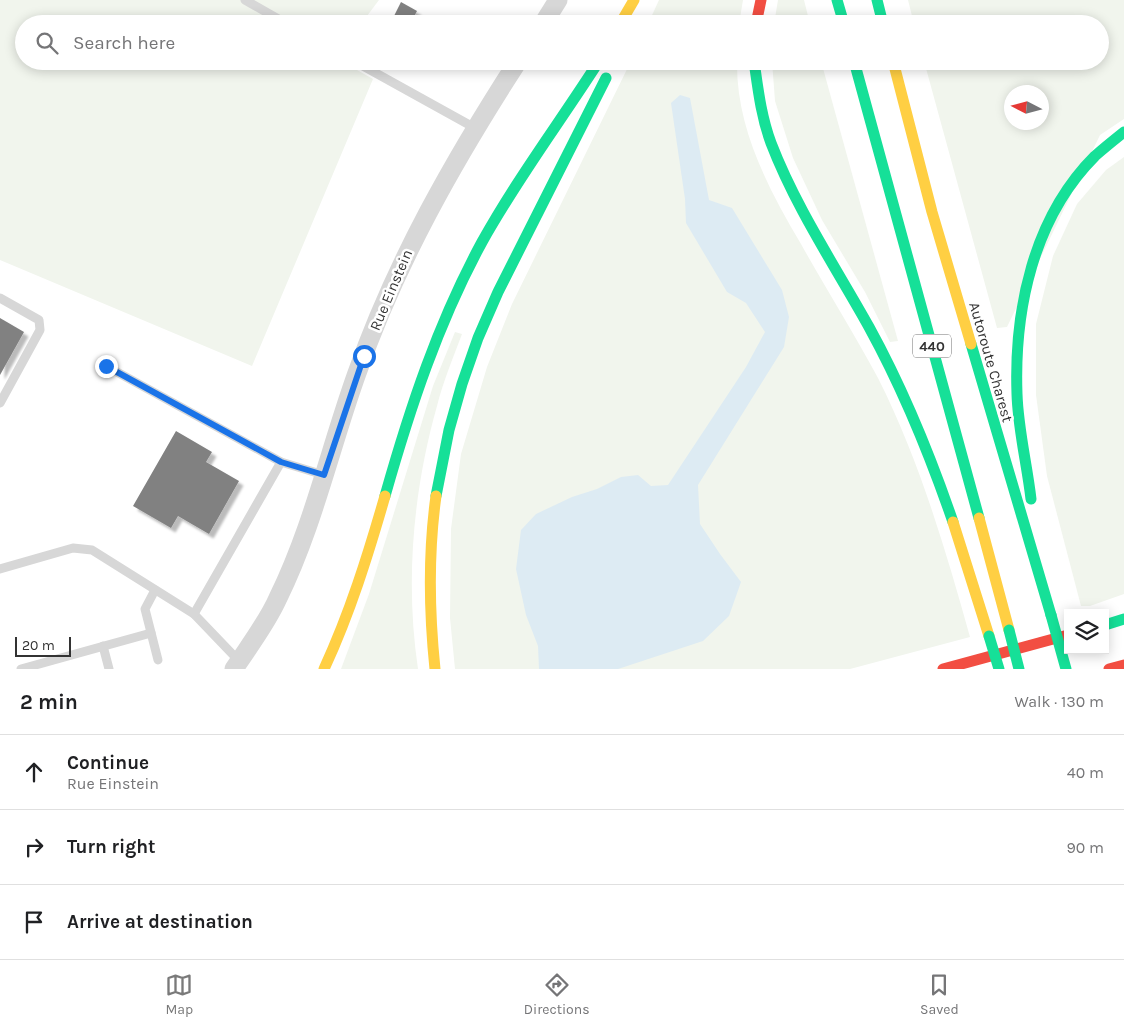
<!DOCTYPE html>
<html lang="en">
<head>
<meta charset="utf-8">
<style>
	:root { --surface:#fff; --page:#f2f2f2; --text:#202124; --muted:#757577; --line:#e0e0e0; --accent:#7a7a7a }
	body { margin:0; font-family:Karla,sans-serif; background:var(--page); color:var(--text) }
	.controls { position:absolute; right:15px; bottom:15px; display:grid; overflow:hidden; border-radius:0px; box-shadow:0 2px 12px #0003 }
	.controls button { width:45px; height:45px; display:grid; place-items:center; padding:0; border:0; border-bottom:1px solid var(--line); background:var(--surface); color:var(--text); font:25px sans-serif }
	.compass { position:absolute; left:1004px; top:85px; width:45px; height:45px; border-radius:50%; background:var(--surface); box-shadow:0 2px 12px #0003; rotate:276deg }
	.scale { position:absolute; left:15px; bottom:12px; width:56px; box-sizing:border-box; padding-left:5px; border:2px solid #333; border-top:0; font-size:14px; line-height:18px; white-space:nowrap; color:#333; -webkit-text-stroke:4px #fff; paint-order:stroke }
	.stop { position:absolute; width:15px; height:15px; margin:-11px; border:4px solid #1a73e8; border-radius:50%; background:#fff }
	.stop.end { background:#1a73e8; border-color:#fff; box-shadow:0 1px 5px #0008 }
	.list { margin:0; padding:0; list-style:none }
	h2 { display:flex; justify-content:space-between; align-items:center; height:65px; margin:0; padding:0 20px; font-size:21px }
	h2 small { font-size:16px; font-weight:400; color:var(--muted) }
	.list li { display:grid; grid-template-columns:32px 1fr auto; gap:15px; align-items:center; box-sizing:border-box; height:75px; padding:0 20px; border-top:1px solid var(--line) }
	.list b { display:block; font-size:19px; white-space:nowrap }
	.list p { margin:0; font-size:16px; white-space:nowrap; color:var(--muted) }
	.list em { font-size:16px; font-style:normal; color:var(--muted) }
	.icon { flex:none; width:28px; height:28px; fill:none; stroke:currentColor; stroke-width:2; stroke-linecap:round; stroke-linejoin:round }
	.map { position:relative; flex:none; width:1124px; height:669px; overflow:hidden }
	.search { position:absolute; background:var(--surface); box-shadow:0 2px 12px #0003; left:15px; right:15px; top:15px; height:55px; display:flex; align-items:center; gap:12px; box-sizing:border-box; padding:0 18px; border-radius:28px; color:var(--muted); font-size:19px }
	.sheet { height:290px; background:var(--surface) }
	nav { display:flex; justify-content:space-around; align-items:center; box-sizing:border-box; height:70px; border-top:1px solid var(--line); background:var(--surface); font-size:14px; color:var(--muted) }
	nav a { display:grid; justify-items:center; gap:2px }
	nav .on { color:var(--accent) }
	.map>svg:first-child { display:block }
	.green { fill:#f1f5ed; fill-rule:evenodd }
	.water { fill:#ddebf3 }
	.building { fill:#818181; filter:url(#shadow) }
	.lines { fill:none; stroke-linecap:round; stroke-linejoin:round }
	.lane { stroke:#d7d7d7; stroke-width:9 }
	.street { stroke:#d7d7d7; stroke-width:19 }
	.fast { stroke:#16e098; stroke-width:11 }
	.slow { stroke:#ffcf43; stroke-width:11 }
	.jam { stroke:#f24e42; stroke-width:11 }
	.fast-bridge { stroke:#16e098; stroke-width:11 }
	.route { stroke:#1a73e8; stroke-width:6 }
	.labels { text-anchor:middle; stroke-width:5; stroke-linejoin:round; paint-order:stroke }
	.shield { fill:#fff; stroke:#707070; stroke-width:1 }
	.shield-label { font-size:14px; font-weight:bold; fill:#333 }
	.street-label { font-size:15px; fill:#333; stroke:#fff }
</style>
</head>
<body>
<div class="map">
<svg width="1124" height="669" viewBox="0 0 1124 669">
	<defs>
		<filter id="shadow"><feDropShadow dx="4.5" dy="4.5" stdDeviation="1" flood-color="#0004"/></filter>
	</defs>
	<rect width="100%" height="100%" fill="#fff"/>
	<g class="green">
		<polygon points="0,0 379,0 361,24 24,24 24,61 341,61 373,79 252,366 0,260"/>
		<polygon points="659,0 743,0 739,24 648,24"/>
		<polygon points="778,0 804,0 810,24 774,24"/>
		<path d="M 908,0 L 1124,0 L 1124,119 L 1100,135 L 1007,327 L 997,328 L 924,61 L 1100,61 L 1100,24 L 914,24 ZM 1012,92 L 1042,92 L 1042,122 L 1012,122 Z"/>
		<path d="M 631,61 L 737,61 C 736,128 768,188 801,244 C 826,289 854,333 878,378 C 919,459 946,551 970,637 L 850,669 L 455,669 L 450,618 L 451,529 L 461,454 L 487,367 L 512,304 Z"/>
		<polygon points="772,61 821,61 898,341 890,342 865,292 822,220 793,158 775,101"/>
		<polygon points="1124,157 1124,594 1090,606 1081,606 1047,476 1036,395 1036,324 1053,256 1077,204 1106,170"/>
		<path d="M 455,332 L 462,334 C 453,358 443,382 437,406 C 413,491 405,582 418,669 L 341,669 L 369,594 L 433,386 Z"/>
	</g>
	<polygon class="water" points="680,95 690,98 709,200 732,208 782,290 789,317 784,347 698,485 700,524 720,554 741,582 729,616 703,641 618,669 539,669 538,646 526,615 516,569 521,530 536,514 572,497 597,489 621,477 638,475 651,486 668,485 746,367 765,332 746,303 727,292 686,223 685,199 671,103"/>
	<g class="building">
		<polygon points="401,2 417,11 410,24 400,24 392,20"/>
		<polygon points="0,318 24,332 0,375"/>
		<polygon points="176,431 212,452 206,462 239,481 209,534 178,516 171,528 133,506"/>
	</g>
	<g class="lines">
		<g class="lane">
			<polyline points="245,0 287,24"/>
			<polyline points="354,61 475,128"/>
			<polyline points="0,298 39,320 40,330 0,403"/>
			<polyline points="106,366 281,462"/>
			<polyline points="0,569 73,548 92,550 194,614 239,661"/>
			<polyline points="155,590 145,609 158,660"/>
			<polyline points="194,614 281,462 324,475"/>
			<polyline points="103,646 109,669"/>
			<polyline points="21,669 151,633"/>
		</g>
		<g class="street">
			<polyline points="543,24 558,0"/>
			<path d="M 234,669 C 249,646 267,623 278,598 C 313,527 330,448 357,373 C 396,262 454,160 518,61"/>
		</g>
		<g class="fast">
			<polyline points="837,0 844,24"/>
			<polyline points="877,0 883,24"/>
			<path d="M 754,61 C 758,89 761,116 771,143 C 796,208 835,266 869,327 C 903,389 930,455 953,522"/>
			<polyline points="854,61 979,518"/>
			<polyline points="971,344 1051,615"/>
			<path d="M 385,496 C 410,408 438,323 482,242 C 517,179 560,122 599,61"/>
			<polyline points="436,496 449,430 462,384 478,338 498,292 606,78"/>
			<path d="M 1031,499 C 1027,464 1018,429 1017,394 C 1014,310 1033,218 1095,156 C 1104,148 1114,140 1124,132"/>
			<polyline points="1105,625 1124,619"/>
		</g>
		<g class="slow">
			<polyline points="620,24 634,0"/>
			<polyline points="893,61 932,212 971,344"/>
			<polyline points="979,518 1009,630"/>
			<polyline points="953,522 989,636"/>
			<path d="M 324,669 C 350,613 368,555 385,496"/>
			<path d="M 435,669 C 429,611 428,554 436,496"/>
		</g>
		<g class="jam">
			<polyline points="756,24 761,0"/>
			<polyline points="943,669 1068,635"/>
			<polyline points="1109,669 1124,665"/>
		</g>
		<g class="fast-bridge">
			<polyline points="1051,615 1066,669"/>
			<polyline points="1009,630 1019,669"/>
			<polyline points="989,636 999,669"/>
		</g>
	</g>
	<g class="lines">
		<polyline class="route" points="106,366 281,462 324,475 364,356"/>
	</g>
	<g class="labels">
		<rect class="shield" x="913" y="334.5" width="38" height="23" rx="4"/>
		<g class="shield-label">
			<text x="932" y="351">440</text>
		</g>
		<g class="street-label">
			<text transform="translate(391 290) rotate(-67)" y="5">Rue Einstein</text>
			<text transform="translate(991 362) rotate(74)" y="5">Autoroute Charest</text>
		</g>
	</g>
</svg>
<div class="controls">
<button><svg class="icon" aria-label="layers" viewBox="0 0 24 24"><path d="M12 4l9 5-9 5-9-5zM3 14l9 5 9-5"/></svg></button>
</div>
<svg class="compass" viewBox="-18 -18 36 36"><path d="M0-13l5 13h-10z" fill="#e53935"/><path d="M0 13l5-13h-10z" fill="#757577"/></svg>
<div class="scale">20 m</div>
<div class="stop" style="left:364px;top:356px"></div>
<div class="stop end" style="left:106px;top:366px"></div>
<div class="search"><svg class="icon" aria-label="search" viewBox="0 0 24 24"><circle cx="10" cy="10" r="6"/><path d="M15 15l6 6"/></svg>Search here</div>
</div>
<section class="sheet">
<h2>2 min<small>Walk · 130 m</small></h2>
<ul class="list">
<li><svg class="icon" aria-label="ahead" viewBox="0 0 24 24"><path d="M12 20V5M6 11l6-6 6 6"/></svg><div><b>Continue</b><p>Rue Einstein</p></div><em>40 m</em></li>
<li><svg class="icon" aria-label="right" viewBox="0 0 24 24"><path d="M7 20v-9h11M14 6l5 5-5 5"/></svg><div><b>Turn right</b></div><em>90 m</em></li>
<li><svg class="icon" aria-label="arrive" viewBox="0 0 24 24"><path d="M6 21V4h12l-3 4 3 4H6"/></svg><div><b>Arrive at destination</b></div></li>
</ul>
</section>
<nav>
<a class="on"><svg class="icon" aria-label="map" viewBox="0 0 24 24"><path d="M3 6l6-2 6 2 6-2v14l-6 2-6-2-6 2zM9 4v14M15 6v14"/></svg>Map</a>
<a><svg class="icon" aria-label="directions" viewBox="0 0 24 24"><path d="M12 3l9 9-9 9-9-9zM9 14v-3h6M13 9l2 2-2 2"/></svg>Directions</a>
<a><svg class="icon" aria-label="saved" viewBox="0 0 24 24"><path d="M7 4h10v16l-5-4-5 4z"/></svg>Saved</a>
</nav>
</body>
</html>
